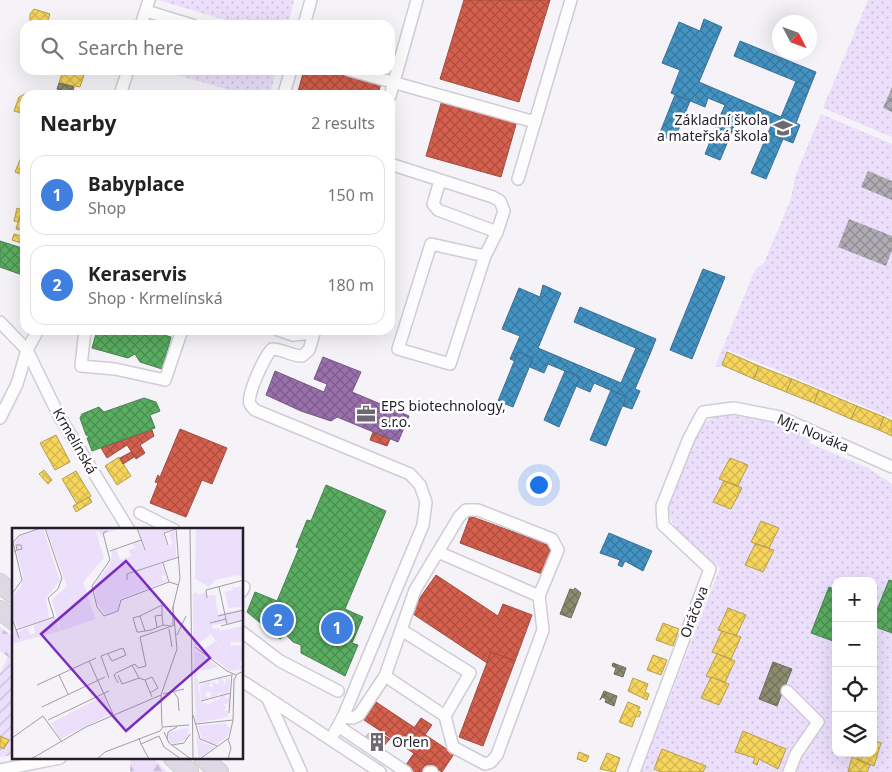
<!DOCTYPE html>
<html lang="en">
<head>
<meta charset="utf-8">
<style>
	:root { --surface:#fff; --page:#f2f2f2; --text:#222; --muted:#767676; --line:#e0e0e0; --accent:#1a73e8 }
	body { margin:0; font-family:"Noto Sans",sans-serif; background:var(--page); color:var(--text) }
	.controls { position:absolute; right:15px; bottom:15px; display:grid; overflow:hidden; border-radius:10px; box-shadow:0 5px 20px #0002 }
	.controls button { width:45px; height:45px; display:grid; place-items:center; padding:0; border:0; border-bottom:1px solid var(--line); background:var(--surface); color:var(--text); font:25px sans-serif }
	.compass { position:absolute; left:772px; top:15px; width:45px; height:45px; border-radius:50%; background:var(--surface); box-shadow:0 5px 20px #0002; rotate:131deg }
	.you { position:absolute; left:538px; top:484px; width:18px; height:18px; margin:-12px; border:4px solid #fff; border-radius:50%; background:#1a73e8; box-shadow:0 0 0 8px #1a73e833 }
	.badge { display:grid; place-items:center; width:32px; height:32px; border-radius:50%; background:var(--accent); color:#fff; font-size:16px; font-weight:700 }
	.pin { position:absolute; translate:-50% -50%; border:2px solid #fff; box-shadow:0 1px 5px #0006 }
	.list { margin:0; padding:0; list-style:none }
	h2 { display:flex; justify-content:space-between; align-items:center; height:65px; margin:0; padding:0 20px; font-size:21px }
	h2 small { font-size:16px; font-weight:400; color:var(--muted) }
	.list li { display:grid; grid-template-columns:32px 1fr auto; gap:15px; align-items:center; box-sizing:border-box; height:80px; margin:0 10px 10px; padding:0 10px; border:1px solid var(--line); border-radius:15px }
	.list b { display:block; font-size:19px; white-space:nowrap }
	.list p { margin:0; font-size:16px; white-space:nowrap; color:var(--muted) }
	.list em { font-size:16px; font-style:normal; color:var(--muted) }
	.icon { flex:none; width:28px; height:28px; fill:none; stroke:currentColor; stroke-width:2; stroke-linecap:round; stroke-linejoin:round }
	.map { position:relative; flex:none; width:892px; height:772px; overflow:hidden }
	.search { position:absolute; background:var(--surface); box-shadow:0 5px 20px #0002; left:20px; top:20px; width:375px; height:55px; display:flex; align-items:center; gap:12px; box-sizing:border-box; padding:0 18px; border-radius:15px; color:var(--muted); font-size:19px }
	.panel { position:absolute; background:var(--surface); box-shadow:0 5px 20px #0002; left:20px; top:90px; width:375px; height:245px; border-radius:15px }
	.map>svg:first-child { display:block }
	.grass { fill:url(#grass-dots); fill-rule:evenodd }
	.forest { fill:url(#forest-firs) }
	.garden { fill:url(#garden-furrows) }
	.homes { fill:url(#homes-cross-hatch); stroke:#b79e4d }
	.shops { fill:url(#shops-cross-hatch); stroke:#a14c43 }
	.offices { fill:url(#offices-cross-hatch); stroke:#765785 }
	.schools { fill:url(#schools-cross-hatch); stroke:#3a7095 }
	.public { fill:url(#public-cross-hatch); stroke:#4a8351 }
	.industry { fill:url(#industry-cross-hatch); stroke:#6d6b5a }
	.building { fill:url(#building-cross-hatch) }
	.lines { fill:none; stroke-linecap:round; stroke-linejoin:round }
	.minor-tunnel { stroke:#cbc8cf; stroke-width:11; stroke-dasharray:11 5.5; stroke-linecap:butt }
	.minor-casing { stroke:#d0ccd6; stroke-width:14 }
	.highway-casing { stroke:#cfcdd2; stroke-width:20 }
	.minor { stroke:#fefdfe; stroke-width:11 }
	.highway { stroke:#ded8e5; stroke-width:18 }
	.labels { text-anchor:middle; stroke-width:5; stroke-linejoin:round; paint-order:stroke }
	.poi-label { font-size:14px; fill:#241e2b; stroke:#fff; text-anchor:start }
	.street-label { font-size:14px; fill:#241e2b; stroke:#fff }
	.inset-road { fill:none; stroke:#a19da6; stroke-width:1 }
	.view { fill:#7b2cbf; fill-opacity:0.15; stroke:#7b2cbf; stroke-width:2.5 }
	.inset-edge { fill:none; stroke:#241e2b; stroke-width:2.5 }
</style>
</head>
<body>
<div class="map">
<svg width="892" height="772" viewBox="0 0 892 772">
	<defs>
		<pattern id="grass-dots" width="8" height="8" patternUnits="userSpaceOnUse" patternTransform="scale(1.25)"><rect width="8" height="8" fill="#ebdffb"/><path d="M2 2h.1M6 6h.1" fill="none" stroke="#c9bfd7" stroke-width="1.8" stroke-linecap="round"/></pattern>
		<pattern id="forest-firs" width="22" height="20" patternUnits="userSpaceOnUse" patternTransform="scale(1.25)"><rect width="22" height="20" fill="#ebdffb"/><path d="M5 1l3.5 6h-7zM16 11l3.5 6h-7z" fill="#c9bfd7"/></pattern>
		<pattern id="garden-furrows" width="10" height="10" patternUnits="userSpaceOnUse" patternTransform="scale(1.25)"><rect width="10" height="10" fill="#ebdffb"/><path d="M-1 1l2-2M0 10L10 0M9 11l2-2" fill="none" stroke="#c9bfd7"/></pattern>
		<pattern id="homes-cross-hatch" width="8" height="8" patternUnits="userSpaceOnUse" patternTransform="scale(1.25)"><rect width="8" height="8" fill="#f6d55c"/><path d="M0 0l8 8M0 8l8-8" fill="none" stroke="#d3b650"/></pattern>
		<pattern id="shops-cross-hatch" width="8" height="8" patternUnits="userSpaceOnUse" patternTransform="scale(1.25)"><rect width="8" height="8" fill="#d6604d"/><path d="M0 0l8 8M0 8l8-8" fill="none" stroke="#ad4f40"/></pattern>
		<pattern id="offices-cross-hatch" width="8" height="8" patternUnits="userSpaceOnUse" patternTransform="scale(1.25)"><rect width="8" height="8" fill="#9970ab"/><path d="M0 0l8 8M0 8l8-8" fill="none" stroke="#7d5b8b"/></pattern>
		<pattern id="schools-cross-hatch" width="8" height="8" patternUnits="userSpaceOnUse" patternTransform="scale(1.25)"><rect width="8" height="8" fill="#4393c3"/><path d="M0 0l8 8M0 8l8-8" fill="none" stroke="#38779f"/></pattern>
		<pattern id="public-cross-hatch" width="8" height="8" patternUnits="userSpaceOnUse" patternTransform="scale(1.25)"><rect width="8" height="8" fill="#5aae61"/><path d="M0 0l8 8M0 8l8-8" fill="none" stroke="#4a8d50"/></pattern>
		<pattern id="industry-cross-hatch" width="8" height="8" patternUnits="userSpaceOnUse" patternTransform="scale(1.25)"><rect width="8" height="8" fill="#8c8c6e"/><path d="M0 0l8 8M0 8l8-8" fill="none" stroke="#72725b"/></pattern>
		<pattern id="building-cross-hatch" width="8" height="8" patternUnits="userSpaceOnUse" patternTransform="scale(1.25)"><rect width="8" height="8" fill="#afacb4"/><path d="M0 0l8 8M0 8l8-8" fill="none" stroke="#8e8b93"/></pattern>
	</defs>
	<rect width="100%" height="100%" fill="#f5f2f8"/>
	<g class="grass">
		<polygon points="158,0 294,0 288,25 242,25"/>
		<polygon points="868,0 892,0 892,137 823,108"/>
		<polygon points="161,70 276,70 270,95 246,95"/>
		<polygon points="821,114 892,144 892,418 728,350 721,367 715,367 755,270 764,263 791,199 795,177"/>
		<path d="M 730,413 L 771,419 L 812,435 L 809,443 L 868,468 L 892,484 L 892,772 L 794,772 L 804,744 L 795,741 L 783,772 L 641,772 L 720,568 C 697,549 667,534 668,500 L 700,428 C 708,418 716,415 730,413 ZM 836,581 L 873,581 L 873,753 L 836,753 Z"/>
	</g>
	<g class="forest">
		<polygon points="0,627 14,638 14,661 0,651"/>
		<polygon points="131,758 153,758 167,772 130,772"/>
	</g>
	<polygon class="garden" points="8,657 14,661 14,755 0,757 0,673"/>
	<g class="homes">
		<polygon points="34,9 50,14 48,20 62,25 39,25 30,22 30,14"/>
		<polygon points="54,70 79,72 84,75 80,87 59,83 62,73"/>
		<polygon points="25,94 28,95 25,95 25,114 14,111 19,97"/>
		<polygon points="22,155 25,156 25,176 15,172"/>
		<polygon points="17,208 22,210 18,222 14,221"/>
		<polygon points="22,210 25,211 25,231 16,229"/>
		<polygon points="14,234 25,237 24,244 12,240"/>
		<polygon points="727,352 759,366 754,379 722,365"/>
		<polygon points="759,366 792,379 786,392 754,379"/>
		<polygon points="792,379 819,390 814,403 786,392"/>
		<polygon points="819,390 857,406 851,419 814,403"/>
		<polygon points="857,406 884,417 879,430 851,419"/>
		<polygon points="884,417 892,421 892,436 879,430"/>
		<polygon points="56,435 70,462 55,470 40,443"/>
		<polygon points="119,457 131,476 117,485 105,466"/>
		<polygon points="730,458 748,465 738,486 719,479"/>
		<polygon points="44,470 52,480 48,484 39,474"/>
		<polygon points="76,471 91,496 77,504 62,479"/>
		<polygon points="724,481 742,488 731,509 713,502"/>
		<polygon points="89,497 92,502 76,512 73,506"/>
		<polygon points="761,521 779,528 769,548 751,542"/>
		<polygon points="755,544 774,550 763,572 745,565"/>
		<polygon points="728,608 746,615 736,636 718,630"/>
		<polygon points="663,623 679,629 673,646 656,640"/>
		<polygon points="722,631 741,637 731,659 712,652"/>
		<polygon points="717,654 735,661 725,682 706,676"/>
		<polygon points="653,655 667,660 661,675 647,670"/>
		<polygon points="711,677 729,684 719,705 701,698"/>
		<polygon points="633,678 648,684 645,692 649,694 647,700 628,691"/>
		<polygon points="628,702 640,707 638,711 641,712 639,717 636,716 632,727 619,722"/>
		<polygon points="743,731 786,749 778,769 759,759 757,765 753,763 755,758 735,752"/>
		<polygon points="0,736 9,740 4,749 0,747"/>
		<polygon points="873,740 881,743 874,766 857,759 859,753 873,753"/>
		<polygon points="662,749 706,766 703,772 661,772 654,769"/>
		<polygon points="579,752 589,756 586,762 577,759"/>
		<polygon points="607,753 620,758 615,772 600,769"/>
		<polygon points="852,757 870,765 867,772 848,772"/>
	</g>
	<g class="shops">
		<polygon points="464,0 550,0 519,102 440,79"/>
		<polygon points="304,70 334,70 381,83 378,95 297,95"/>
		<polygon points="442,100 517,121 501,177 426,156"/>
		<polygon points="180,429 227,448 212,484 202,480 186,517 150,503 158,483 155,482 158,475 160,477"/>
		<polygon points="152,430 154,436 140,445 145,453 136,459 127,445 107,458 101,448"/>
		<polygon points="373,432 390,439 387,446 370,440"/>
		<polygon points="131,452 134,457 123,464 120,458"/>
		<polygon points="470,516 552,546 542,574 460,543"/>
		<polygon points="436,575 498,616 503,604 532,615 515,661 491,652 487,663 410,612"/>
		<polygon points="491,652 515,661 483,746 459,737"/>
		<polygon points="376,702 454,754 442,772 364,720"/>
		<polygon points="421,718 432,725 425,735 414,728"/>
		<polygon points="369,733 378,739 381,734 390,739 380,750 364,740"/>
		<polygon points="414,753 430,764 425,772 415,772 406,765"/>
	</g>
	<polygon class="offices" points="323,357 361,372 352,392 409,416 398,442 337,417 331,421 301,411 266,395 275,371 324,392 327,384 314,379"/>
	<g class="schools">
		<polygon points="704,19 722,27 699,82 781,117 796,81 810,87 796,123 800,125 793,143 768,133 772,124 754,117 751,126 721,114 725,105 708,98 705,107 671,93 680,70 662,63 679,22 700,31"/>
		<polygon points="740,41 816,72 810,87 734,56"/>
		<polygon points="675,95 690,101 674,141 659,135"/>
		<polygon points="721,114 737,120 720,160 705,154"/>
		<polygon points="768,133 783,139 766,179 751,173"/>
		<polygon points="703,269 725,277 692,359 670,350"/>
		<polygon points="543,285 561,293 538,348 621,383 636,348 650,354 635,389 640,391 632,409 623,406 626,397 594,383 590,392 576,386 580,377 565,371 548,364 544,373 530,367 533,358 518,352 515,361 510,359 520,336 502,329 519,288 540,297"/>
		<polygon points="580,307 656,339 650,354 574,322"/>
		<polygon points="518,352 533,358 513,407 498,401"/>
		<polygon points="565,371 580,377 559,427 544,420"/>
		<polygon points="611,390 626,397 606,446 590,440"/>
		<polygon points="609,533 652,551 643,571 625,561 622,567 618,565 620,560 600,553"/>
	</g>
	<g class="public">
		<polygon points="0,241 25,249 25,276 0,267"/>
		<polygon points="97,330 147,330 171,337 162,369 140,362 135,354 128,358 92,348"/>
		<polygon points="144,398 156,402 160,411 150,415 155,428 92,451 87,438 90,437 86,435 80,418 82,414 99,407 104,412"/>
		<polygon points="326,485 386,511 345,609 363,617 352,643 358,645 345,676 301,653 301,645 293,642 286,635 280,639 247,612 255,592 277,601 299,548 296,547 307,520 311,521"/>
		<polygon points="889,580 892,581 892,633 873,626 873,620"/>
		<polygon points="829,587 836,590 836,634 833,641 811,633"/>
	</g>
	<g class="industry">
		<polygon points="59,83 74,87 72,94 57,89"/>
		<polygon points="575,588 581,593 571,618 560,614 570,589 574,590"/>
		<polygon points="773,662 792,669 777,706 759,699"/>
		<polygon points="613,663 626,668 623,677 614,674 616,668 612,666"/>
		<polygon points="604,691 617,696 614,706 605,702 606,699 602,697 600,700"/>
	</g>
	<g class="building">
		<polygon points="892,87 892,112 883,108"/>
		<polygon points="868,171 892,181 892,200 861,187"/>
		<polygon points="849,219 892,236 892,250 886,266 838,247"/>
	</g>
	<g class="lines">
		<polyline class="minor-tunnel" points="366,737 382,747"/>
		<g class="minor-casing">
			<g id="minor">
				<polyline points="146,11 192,25"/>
				<polyline points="141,25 149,0"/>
				<polyline points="304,25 311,0"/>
				<polyline points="349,70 535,122"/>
				<polyline points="284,93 291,70"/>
				<polyline points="120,95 128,70"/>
				<polyline points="390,96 417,0"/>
				<polyline points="390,164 493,197 500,201 504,211 497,232 485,256 450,364 398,349 431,244 485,256"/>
				<polyline points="518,179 571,0"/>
				<polyline points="440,181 433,204 438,210 497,232"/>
				<polyline points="0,322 27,350 38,330"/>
				<polyline points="85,330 81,366 115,369 165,380 182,330"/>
				<polyline points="278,330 293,335 314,333"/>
				<path d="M 315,330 L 309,350 L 302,356 C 291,356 283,349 272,349 C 265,356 246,395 250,404 C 251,406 253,408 255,410 L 410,474 L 420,485 L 426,502 L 423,525 L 343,717 L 331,739"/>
				<polyline points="27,350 59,416 129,530"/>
				<polyline points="0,418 17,384 27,350"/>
				<polyline points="140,513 174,530"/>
				<polyline points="242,591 244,587"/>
				<polyline points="242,632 280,661 338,691"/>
				<polyline points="385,676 445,716 470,673 403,631"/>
				<polyline points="242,681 380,772"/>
				<polyline points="787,691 818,722 796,754 789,772"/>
				<polyline points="267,697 301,772"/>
				<polyline points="445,716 453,747 485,764 491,762 497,755 543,630 539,596"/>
				<polyline points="343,717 353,718 359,715 385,676 415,590 459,517 466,510 478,510 552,539 558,550 539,596 438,552"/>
				<polyline points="338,726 406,772"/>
				<polyline points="0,770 60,758"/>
				<polyline points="429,772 432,772"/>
				<polyline points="634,772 710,569 663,525 662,506 689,438 703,412 734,408 780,417 892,467"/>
			</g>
		</g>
		<g class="highway-casing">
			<g id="highway">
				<polyline points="0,583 14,595"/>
				<polyline points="0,610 14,621"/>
				<polyline points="173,758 189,772"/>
				<polyline points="203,758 219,772"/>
			</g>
		</g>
		<use href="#minor" class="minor"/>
		<use href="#highway" class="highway"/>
	</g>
	<defs>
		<g id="school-bare" transform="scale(1.5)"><path d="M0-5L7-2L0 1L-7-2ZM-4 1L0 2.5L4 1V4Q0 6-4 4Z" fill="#6d6873" stroke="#fff" stroke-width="2.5" paint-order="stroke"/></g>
		<g id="office-bare" transform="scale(1.5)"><path d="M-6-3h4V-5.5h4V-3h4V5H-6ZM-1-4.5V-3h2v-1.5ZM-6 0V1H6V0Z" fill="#6d6873" stroke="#fff" stroke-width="2.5" paint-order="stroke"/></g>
		<g id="building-bare" transform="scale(1.5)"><path d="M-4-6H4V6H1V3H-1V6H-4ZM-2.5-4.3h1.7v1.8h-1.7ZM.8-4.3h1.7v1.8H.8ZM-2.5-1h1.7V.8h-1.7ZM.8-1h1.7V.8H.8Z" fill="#6d6873" stroke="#fff" stroke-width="2.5" paint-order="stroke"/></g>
	</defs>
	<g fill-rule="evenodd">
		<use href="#school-bare" x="783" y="128"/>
		<use href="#office-bare" x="366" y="414"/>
		<use href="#building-bare" x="377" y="742"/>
	</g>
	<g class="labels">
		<g class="poi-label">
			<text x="768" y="125" text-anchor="end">Základní škola<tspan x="768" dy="16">a mateřská škola</tspan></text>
			<text x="381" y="411">EPS biotechnology,<tspan x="381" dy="16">s.r.o.</tspan></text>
			<text x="392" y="747">Orlen</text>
		</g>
		<g class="street-label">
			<text transform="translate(813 433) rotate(23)" y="5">Mjr. Nováka</text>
			<text transform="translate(75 441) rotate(60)" y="5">Krmelínská</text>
			<text transform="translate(694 612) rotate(-69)" y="5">Oráčova</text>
		</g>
	</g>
	<g transform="translate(12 528)">
		<rect width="231" height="231" fill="#f5f2f8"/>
		<path d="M 31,0 L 48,53 L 34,70 L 37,90 L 6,100 L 0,87 L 0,69 L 9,58 L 11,47 L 2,14 L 9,7 ZM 104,0 L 96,3 L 109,0 L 92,6 L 90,4 L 89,9 L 87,3 L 84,4 L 92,30 L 71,54 L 83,90 L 86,90 L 49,103 L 40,72 L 55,58 L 34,0 ZM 126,0 L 159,0 L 151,5 L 155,18 L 161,16 L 157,5 L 163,3 L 164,29 L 119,45 L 149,36 L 154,48 L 149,47 L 151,54 L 154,50 L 155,53 L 108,71 L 106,82 L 93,86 L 84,73 L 83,56 L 99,34 L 100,24 L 104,22 L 108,32 L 119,28 L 117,22 L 124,19 L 120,16 L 127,13 L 133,23 ZM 219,56 L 222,60 L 230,58 L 230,79 L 216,80 L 213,64 L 221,62 ZM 193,64 L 196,68 L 203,67 L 206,86 L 231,81 L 231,93 L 200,97 L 201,101 L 207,100 L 208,103 L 230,98 L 231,114 L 219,114 L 218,118 L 231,117 L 230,135 L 228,132 L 228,136 L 224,137 L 195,94 L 184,68 ZM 43,89 L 48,103 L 0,116 L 2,101 L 6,104 L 19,98 L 16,100 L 18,107 L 23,105 L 21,97 ZM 185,149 L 190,181 L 206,178 L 207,185 L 216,184 L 216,189 L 184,195 L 182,151 ZM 91,168 L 99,186 L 48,211 L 39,195 ZM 213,195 L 219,202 L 213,211 L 203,217 L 190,211 L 186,198 ZM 177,199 L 175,211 L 162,216 L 157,214 L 156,205 ZM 184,208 L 191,215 L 203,219 L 187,231 Z" fill="#ebdffb"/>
		<path d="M 184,0 L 227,0 L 231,3 L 231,50 L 226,47 L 203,52 L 197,59 L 183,51 ZM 185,64 L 195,94 L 231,141 L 218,143 L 214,125 L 199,106 L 183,118 L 185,149 L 182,150 L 181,66 Z" fill="#ebdffb"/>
		<path d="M 204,113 L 217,130 L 218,143 L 190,122 ZM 186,123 L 206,139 L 189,143 L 188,139 L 185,140 L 183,125 ZM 214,149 L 218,152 L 218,164 L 207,167 L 206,163 L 205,168 L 198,169 L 200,166 L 195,163 L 193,168 L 197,170 L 189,172 L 188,156 L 190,156 L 190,162 L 191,155 L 198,153 L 198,159 L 201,159 L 200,153 L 207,157 L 206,151 L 210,150 L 213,157 ZM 218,166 L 218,178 L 215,179 L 217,175 L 211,177 L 214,179 L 212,183 L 215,183 L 217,185 L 207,185 L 205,178 L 190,182 L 189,174 L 197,176 L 202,173 L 199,171 L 205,172 L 212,167 L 215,171 Z" fill="#ebdffb"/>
		<path class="inset-road" d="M 125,0 L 133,22M 178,0 L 181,231M 95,3 L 91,5 L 98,32 L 80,58 L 85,79 L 92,88 L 106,83 L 109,72 L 157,54 L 167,57M 156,17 L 152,5 L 164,1M 98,23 L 129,12M 2,24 L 5,22 L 10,21 L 9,17 L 4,17 L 5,22M 151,35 L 157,54M 115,52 L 115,46 L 167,29M 207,59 L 215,96M 0,66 L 10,52 L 1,14 L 8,7 L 29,0M 195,70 L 194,62 L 232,52M 161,78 L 161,97M 128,88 L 150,77 L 150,87M 206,88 L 232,82M 0,90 L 7,110M 198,95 L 214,91M 209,98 L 232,92M 145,99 L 143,88 L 150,87 L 151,97M 157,101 L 160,119M 4,102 L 42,89 L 36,70 L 46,61 L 50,50 L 33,0M 133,103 L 128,88 L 121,90 L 125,104 L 127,104 L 139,102 L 151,97 L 159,98M 165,107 L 174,88M 183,119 L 215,143 L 224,147M 96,126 L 100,133 L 114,127 L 111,120 L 89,128 L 97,150M 77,133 L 101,186M 120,137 L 127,150 L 133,152M 47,147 L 56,166M 106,147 L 110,156 L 127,150M 106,155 L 102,147 L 104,145 L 123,136 L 126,140 L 134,138 L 128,109 L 163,97M 187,155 L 219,147M 25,157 L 84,130M 161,163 L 166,170 L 167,183M 138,165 L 146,160 L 140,149 L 133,152 L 140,169M 151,166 L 172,161M 149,167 L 165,121 L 161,79 L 168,50 L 164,0M 189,173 L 219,165M 30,179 L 93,149M 217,185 L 220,146M 181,187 L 188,211 L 205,218M 36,192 L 97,163M 184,196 L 221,192 L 222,152 L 225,146 L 232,143M 148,203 L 151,199 L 177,197M 152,204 L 157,215 L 179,231M 0,210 L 31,188 L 49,213M 127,210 L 129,216 L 147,208 L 152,219 L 169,231M 155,211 L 156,204 L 165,199M 216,211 L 219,220 L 216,231M 129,216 L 137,231M 160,217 L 172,215 L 178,206M 19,231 L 74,199 L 149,167 L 150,199M 85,231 L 93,224 L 148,203M 188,231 L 217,210 L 221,192"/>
		<path class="view" d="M 114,33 L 198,130 L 114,203 L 29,106 Z"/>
		<rect width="231" height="231" class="inset-edge"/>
	</g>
</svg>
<div class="controls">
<button>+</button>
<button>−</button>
<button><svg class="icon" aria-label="locate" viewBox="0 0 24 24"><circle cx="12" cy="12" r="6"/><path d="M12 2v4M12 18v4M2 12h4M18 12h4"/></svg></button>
<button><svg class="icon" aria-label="layers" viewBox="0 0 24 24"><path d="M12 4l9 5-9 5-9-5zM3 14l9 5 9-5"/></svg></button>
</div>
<svg class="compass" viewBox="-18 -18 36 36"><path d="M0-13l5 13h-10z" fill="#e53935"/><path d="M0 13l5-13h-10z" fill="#767676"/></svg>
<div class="you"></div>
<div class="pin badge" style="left:337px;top:628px;background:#3f7fe0">1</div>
<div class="pin badge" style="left:278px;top:620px;background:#3f7fe0">2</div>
<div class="search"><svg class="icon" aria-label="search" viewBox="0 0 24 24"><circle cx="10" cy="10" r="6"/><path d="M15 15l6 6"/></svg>Search here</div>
<section class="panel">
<h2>Nearby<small>2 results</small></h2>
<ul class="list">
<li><span class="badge" style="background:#3f7fe0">1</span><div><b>Babyplace</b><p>Shop</p></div><em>150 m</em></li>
<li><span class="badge" style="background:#3f7fe0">2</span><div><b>Keraservis</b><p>Shop · Krmelínská</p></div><em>180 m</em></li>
</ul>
</section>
</div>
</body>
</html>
